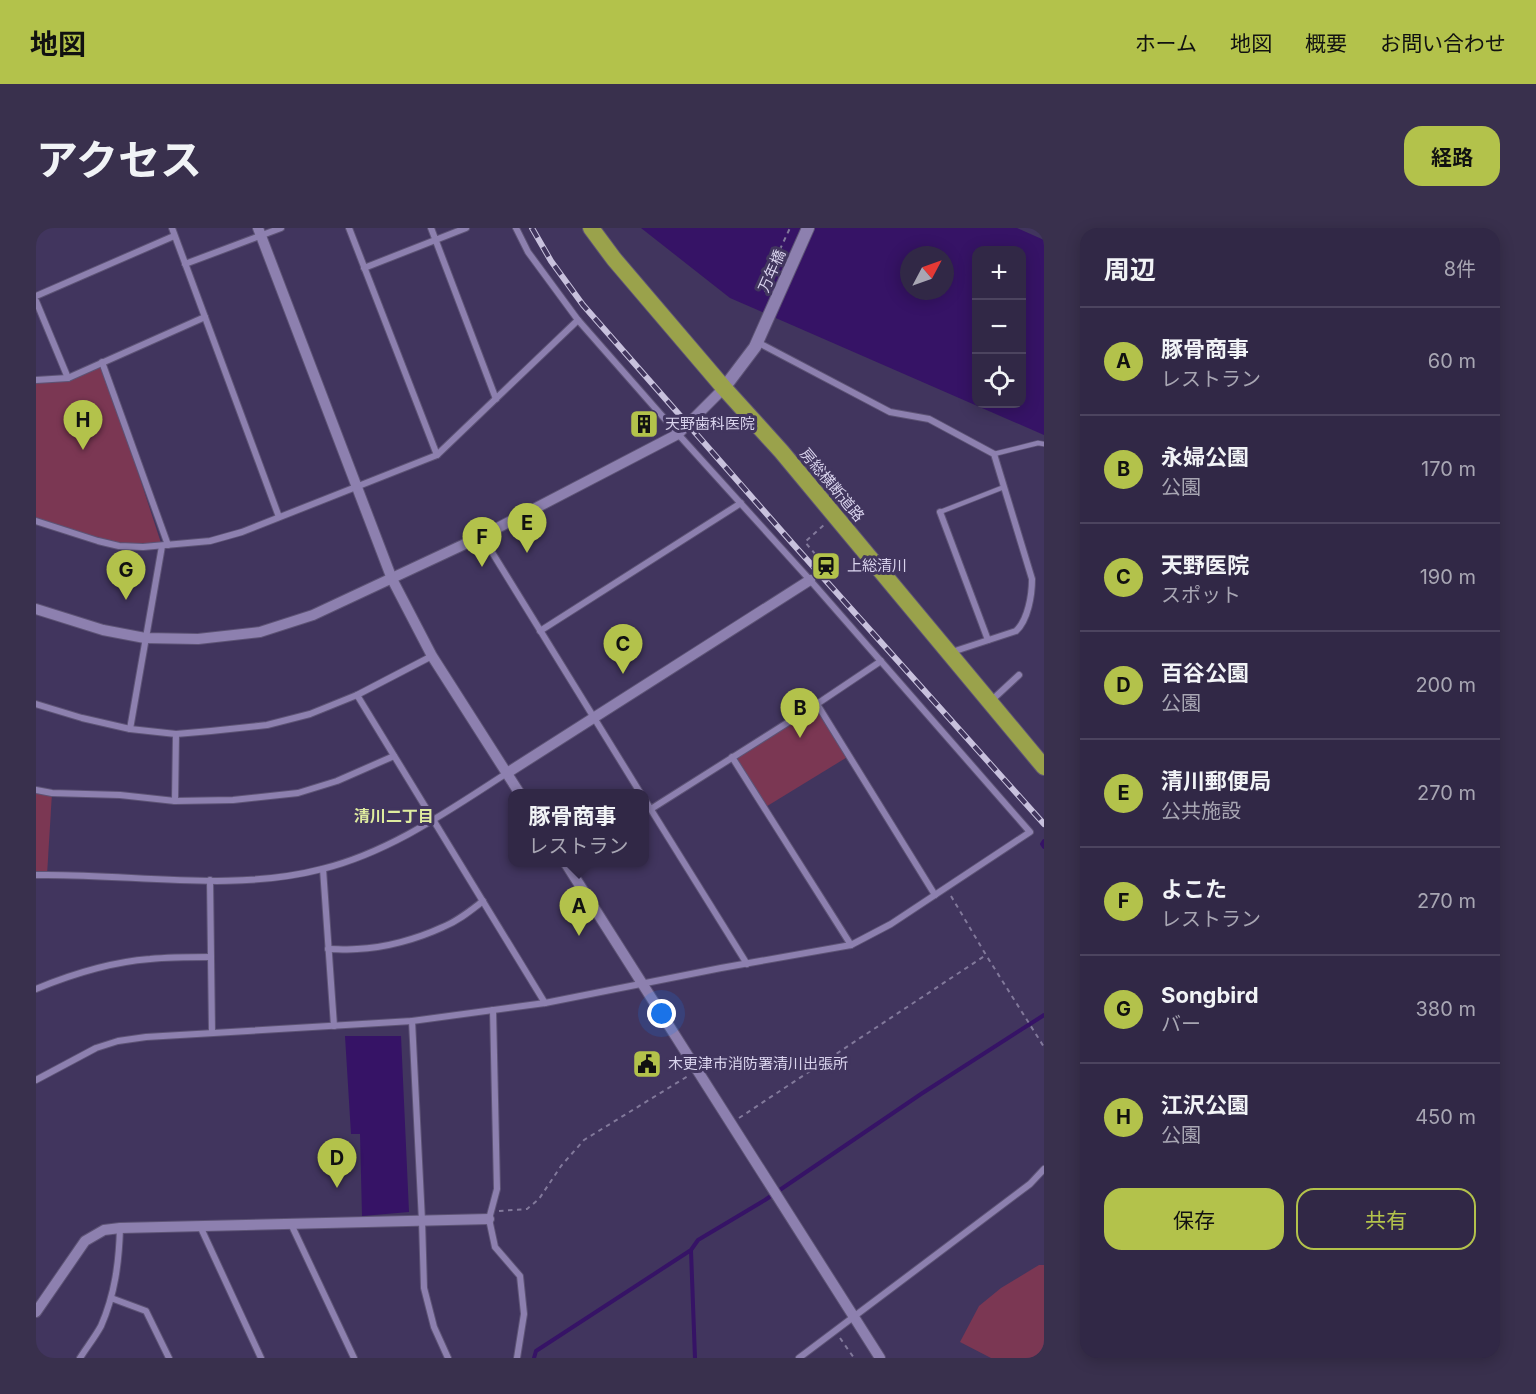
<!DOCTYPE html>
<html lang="ja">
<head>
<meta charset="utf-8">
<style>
	:root { --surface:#312846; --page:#39304d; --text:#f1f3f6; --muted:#a8a6b3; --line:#4c445f; --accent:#b3c24b }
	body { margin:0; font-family:Inter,"Noto Sans JP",sans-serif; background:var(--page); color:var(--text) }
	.controls { position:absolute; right:18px; top:18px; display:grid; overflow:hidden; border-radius:12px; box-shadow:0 3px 15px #0003 }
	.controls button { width:54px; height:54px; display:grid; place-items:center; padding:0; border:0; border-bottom:2px solid var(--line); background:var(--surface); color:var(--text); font:30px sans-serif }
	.compass { position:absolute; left:864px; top:18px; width:54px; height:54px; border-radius:50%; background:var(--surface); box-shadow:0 3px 15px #0003; rotate:49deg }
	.you { position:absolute; left:626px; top:786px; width:21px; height:21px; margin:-15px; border:4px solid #fff; border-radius:50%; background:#1a73e8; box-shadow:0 0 0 9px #1a73e833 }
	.badge { display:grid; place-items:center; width:39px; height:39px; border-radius:50%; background:var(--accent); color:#111; font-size:20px; font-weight:700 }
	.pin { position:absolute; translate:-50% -50px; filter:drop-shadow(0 2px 3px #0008) }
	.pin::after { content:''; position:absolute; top:32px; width:21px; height:18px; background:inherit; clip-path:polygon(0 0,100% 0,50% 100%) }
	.popup { position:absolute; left:472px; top:561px; width:141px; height:78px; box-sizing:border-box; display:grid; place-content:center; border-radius:12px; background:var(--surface); filter:drop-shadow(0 2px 4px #0005); font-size:20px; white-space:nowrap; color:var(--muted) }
	.popup b { font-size:22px; color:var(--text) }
	.popup::after { content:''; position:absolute; left:50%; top:100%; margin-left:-12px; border:12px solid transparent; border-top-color:var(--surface) }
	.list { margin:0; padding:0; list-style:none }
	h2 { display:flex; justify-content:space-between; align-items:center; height:78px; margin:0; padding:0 24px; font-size:26px }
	h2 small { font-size:20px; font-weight:400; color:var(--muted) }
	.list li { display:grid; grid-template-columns:39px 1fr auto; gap:18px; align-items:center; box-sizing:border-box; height:108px; padding:0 24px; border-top:2px solid var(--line) }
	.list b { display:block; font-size:22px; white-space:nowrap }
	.list p { margin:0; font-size:20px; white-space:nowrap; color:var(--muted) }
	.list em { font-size:20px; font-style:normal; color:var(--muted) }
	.actions { display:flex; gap:12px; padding:18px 24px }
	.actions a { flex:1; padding:14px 0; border:2px solid var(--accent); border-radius:18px; text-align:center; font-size:21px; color:var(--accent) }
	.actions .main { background:var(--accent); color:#111 }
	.icon { flex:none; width:33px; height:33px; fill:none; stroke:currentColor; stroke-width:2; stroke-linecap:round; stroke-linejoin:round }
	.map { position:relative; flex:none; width:1008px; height:1130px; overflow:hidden; border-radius:18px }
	header { display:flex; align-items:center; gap:36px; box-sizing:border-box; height:84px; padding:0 30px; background:var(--accent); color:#111 }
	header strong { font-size:28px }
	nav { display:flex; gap:33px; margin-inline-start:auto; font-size:21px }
	.intro { display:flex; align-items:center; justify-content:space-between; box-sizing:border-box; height:144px; padding:0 36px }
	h1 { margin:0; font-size:42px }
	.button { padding:15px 27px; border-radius:18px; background:var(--accent); color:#111; font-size:21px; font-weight:700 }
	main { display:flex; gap:36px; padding:0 36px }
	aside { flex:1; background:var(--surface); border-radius:18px; box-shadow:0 3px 15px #0003 }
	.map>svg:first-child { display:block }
	.green { fill:#7b3753 }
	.water { fill:#361366; fill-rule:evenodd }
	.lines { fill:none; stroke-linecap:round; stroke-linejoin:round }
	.stream { stroke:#361366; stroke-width:4 }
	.service-casing { stroke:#5d5375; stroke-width:6 }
	.minor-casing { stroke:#5d5375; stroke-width:8 }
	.tertiary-casing { stroke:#5d5375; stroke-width:12 }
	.secondary-casing { stroke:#5d5375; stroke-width:14 }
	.trunk-casing { stroke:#5d5375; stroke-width:18 }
	.path { stroke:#82799b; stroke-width:2; stroke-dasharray:4.5 4.5; stroke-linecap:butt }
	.service { stroke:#8d80af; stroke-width:4.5 }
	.minor { stroke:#8d80af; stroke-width:6 }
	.tertiary { stroke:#8d80af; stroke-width:10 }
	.secondary { stroke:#8d80af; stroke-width:12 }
	.trunk { stroke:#9aa24b; stroke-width:16 }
	.rail-casing { stroke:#c8c1dd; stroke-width:6 }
	.rail { stroke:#41355e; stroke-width:4; stroke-dasharray:11; stroke-linecap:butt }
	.labels { text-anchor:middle; stroke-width:6; stroke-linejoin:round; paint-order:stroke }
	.street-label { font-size:15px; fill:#d9d3ed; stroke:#41355e }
	.poi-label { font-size:15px; fill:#d9d3ed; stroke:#41355e; text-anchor:start }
	.neighbourhood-label { font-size:16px; font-weight:bold; fill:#dfec9f; stroke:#41355e }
</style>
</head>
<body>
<header>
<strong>地図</strong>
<nav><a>ホーム</a><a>地図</a><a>概要</a><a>お問い合わせ</a></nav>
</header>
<div class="intro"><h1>アクセス</h1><a class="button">経路</a></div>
<main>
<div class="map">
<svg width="1008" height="1130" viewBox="0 0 1008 1130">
	<rect width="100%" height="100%" fill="#41355e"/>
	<g class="green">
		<polygon points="66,134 126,318 83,318 0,292 0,152 32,150"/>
		<polygon points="781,476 813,528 728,580 696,529"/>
		<polygon points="0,562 16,565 11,647 0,647"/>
		<polygon points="1003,1037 1008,1037 1008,1130 955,1130 924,1114 943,1078 965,1060"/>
	</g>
	<g class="water">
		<path d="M 605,0 L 981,0 L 1008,12 L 1008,207 L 694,70 ZM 940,22 L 986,22 L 986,176 L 940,176 ZM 873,27 L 909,27 L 909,63 L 873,63 Z"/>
		<polygon points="309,808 365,808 373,984 326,988 324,906 315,906"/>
	</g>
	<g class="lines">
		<g class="stream">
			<polyline points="1008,613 1006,616 1008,619"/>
			<polyline points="655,1023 659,1130"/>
			<polyline points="498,1130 500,1123 655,1022 662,1012 729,972 885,866 1008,787"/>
		</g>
		<g class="service-casing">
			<g id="service">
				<polyline points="958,226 1002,215 1008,216"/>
				<polyline points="904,284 968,259"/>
			</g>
		</g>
		<g class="minor-casing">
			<g id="minor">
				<polyline points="136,0 243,289"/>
				<polyline points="313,0 401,227"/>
				<polyline points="395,0 460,171"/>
				<polyline points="149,36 245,0"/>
				<polyline points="328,40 430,0"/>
				<polyline points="0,68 138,8"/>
				<polyline points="0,73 32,150"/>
				<path d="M 721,114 L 854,184 L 893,191 L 958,226 L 996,351 C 996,367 992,392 980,403 L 916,424"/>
				<polyline points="66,134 132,317"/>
				<polyline points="0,152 32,150 169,89"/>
				<polyline points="904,284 952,412"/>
				<polyline points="0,293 62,313 83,318 107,319 174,313 206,304 401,227 542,92"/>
				<polyline points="446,308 605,566"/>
				<polyline points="504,403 705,275"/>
				<polyline points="321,467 509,775"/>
				<polyline points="956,472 983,447"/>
				<polyline points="0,476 46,490 94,501 140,506 175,503 231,497 274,486 321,467 396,428"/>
				<polyline points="781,476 899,667"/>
				<polyline points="94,501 126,318"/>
				<polyline points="696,529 815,717"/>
				<polyline points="0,562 16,565 84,567 139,573 197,572 262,565 301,553 358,528"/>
				<polyline points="609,572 711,736"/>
				<polyline points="139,573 140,506"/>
				<polyline points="615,581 781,476 845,433"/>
				<polyline points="287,641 298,798"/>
				<path d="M 0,647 C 94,645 194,665 286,641 C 354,624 412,583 471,545"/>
				<polyline points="174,652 176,805"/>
				<path d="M 292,721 C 302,721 311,722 321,721 C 349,720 381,711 407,699 C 422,693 434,683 447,673"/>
				<path d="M 0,761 C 36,746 75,734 114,731 C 134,729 155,729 175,729"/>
				<polyline points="457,782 461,961 453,991 459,1019 484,1048 488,1086 481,1130"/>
				<polyline points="376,793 386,993 388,1060 398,1099 412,1130"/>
				<polyline points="0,852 60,820 82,813 110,809 376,793 509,775 685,740 815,717 855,696 994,604 774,352 642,206 542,92 492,24 480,0"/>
				<polyline points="255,996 318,1130"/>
				<polyline points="164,998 225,1130"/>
				<polyline points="75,1070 110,1083 133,1130"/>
				<path d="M 44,1130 C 51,1119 59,1109 65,1098 C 79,1066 83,1034 84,1000"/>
				<polyline points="763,1130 994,956 1008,941"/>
			</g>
		</g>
		<g class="tertiary-casing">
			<g id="tertiary">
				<polyline points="222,0 356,351 396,428 484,566"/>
				<polyline points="0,381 67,402 109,410 162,411 224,404 277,387 446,308 642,206 688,160"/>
				<polyline points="471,545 774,352"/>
				<polyline points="529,634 844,1130"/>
				<polyline points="0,1084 49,1013 68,1002 84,1000 453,991"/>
			</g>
		</g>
		<g class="secondary-casing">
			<polyline id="secondary" points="688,160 719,119 772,0"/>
		</g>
		<g class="trunk-casing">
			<polyline id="trunk" points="555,0 578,31 688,160 745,223 1008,539"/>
		</g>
		<g class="path">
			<polyline points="729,64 738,34 754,0"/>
			<polyline points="785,333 769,314 789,296"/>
			<polyline points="915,668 950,727 1008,819"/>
			<polyline points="703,890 950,727"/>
			<polyline points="463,983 491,981 503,971 525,938 548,912 652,848"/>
			<polyline points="804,1110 818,1130"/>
		</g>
		<use href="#service" class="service"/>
		<use href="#minor" class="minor"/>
		<use href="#tertiary" class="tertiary"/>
		<use href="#secondary" class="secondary"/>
		<use href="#trunk" class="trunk"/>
		<g class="rail-casing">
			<polyline id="rail" points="496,0 515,33 547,77 757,316 1008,596"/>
		</g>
		<use href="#rail" class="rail"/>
	</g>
	<defs>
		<g id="building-square" transform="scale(1.5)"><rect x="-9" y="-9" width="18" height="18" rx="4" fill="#b3c24b" stroke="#41355e"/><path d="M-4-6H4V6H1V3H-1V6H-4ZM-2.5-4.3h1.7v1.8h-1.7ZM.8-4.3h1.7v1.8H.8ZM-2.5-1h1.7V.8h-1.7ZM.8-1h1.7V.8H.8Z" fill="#111"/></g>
		<g id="station-square" transform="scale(1.5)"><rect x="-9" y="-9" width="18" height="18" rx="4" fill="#b3c24b" stroke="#41355e"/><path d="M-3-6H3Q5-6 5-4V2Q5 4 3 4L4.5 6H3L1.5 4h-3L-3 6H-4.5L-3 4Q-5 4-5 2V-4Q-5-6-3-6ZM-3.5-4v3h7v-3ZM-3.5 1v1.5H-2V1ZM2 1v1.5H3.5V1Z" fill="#111"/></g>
		<g id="civic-square" transform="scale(1.5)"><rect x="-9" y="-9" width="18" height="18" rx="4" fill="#b3c24b" stroke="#41355e"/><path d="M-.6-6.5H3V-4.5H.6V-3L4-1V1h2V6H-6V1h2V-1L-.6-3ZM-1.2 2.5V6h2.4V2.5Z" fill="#111"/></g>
	</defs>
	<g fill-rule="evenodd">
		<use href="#building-square" x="608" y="196"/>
		<use href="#station-square" x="790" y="338"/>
		<use href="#civic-square" x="611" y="836"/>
	</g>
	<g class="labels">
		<g class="street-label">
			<text transform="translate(736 43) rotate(-66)" y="5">万年橋</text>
			<text transform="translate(796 257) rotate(50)" y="5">房総横断道路</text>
		</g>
		<g class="poi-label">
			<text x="629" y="201">天野歯科医院</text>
			<text x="811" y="343">上総清川</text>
			<text x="632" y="841">木更津市消防署清川出張所</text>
		</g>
		<g class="neighbourhood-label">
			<text x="358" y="594">清川二丁目</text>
		</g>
	</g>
</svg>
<div class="controls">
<button>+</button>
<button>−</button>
<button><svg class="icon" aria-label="locate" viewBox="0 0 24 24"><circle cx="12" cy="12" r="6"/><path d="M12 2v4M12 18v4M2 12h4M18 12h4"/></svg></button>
</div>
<svg class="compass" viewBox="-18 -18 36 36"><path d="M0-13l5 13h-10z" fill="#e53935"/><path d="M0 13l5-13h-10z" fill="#a8a6b3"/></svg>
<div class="you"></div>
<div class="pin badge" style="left:543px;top:708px">A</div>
<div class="popup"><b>豚骨商事</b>レストラン</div>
<div class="pin badge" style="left:764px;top:510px">B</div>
<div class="pin badge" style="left:587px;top:446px">C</div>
<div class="pin badge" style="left:301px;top:960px">D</div>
<div class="pin badge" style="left:491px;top:325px">E</div>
<div class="pin badge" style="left:446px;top:339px">F</div>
<div class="pin badge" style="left:90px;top:372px">G</div>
<div class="pin badge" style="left:47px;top:222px">H</div>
</div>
<aside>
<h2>周辺<small>8件</small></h2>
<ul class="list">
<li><span class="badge">A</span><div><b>豚骨商事</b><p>レストラン</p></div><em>60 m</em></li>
<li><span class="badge">B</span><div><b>永婦公園</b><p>公園</p></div><em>170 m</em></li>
<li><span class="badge">C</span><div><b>天野医院</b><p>スポット</p></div><em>190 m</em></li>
<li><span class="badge">D</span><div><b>百谷公園</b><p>公園</p></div><em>200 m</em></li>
<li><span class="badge">E</span><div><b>清川郵便局</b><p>公共施設</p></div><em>270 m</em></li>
<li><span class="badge">F</span><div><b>よこた</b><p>レストラン</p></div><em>270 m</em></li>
<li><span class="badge">G</span><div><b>Songbird</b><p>バー</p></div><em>380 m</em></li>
<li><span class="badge">H</span><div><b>江沢公園</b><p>公園</p></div><em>450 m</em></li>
</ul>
<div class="actions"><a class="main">保存</a><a>共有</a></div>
</aside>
</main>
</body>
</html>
